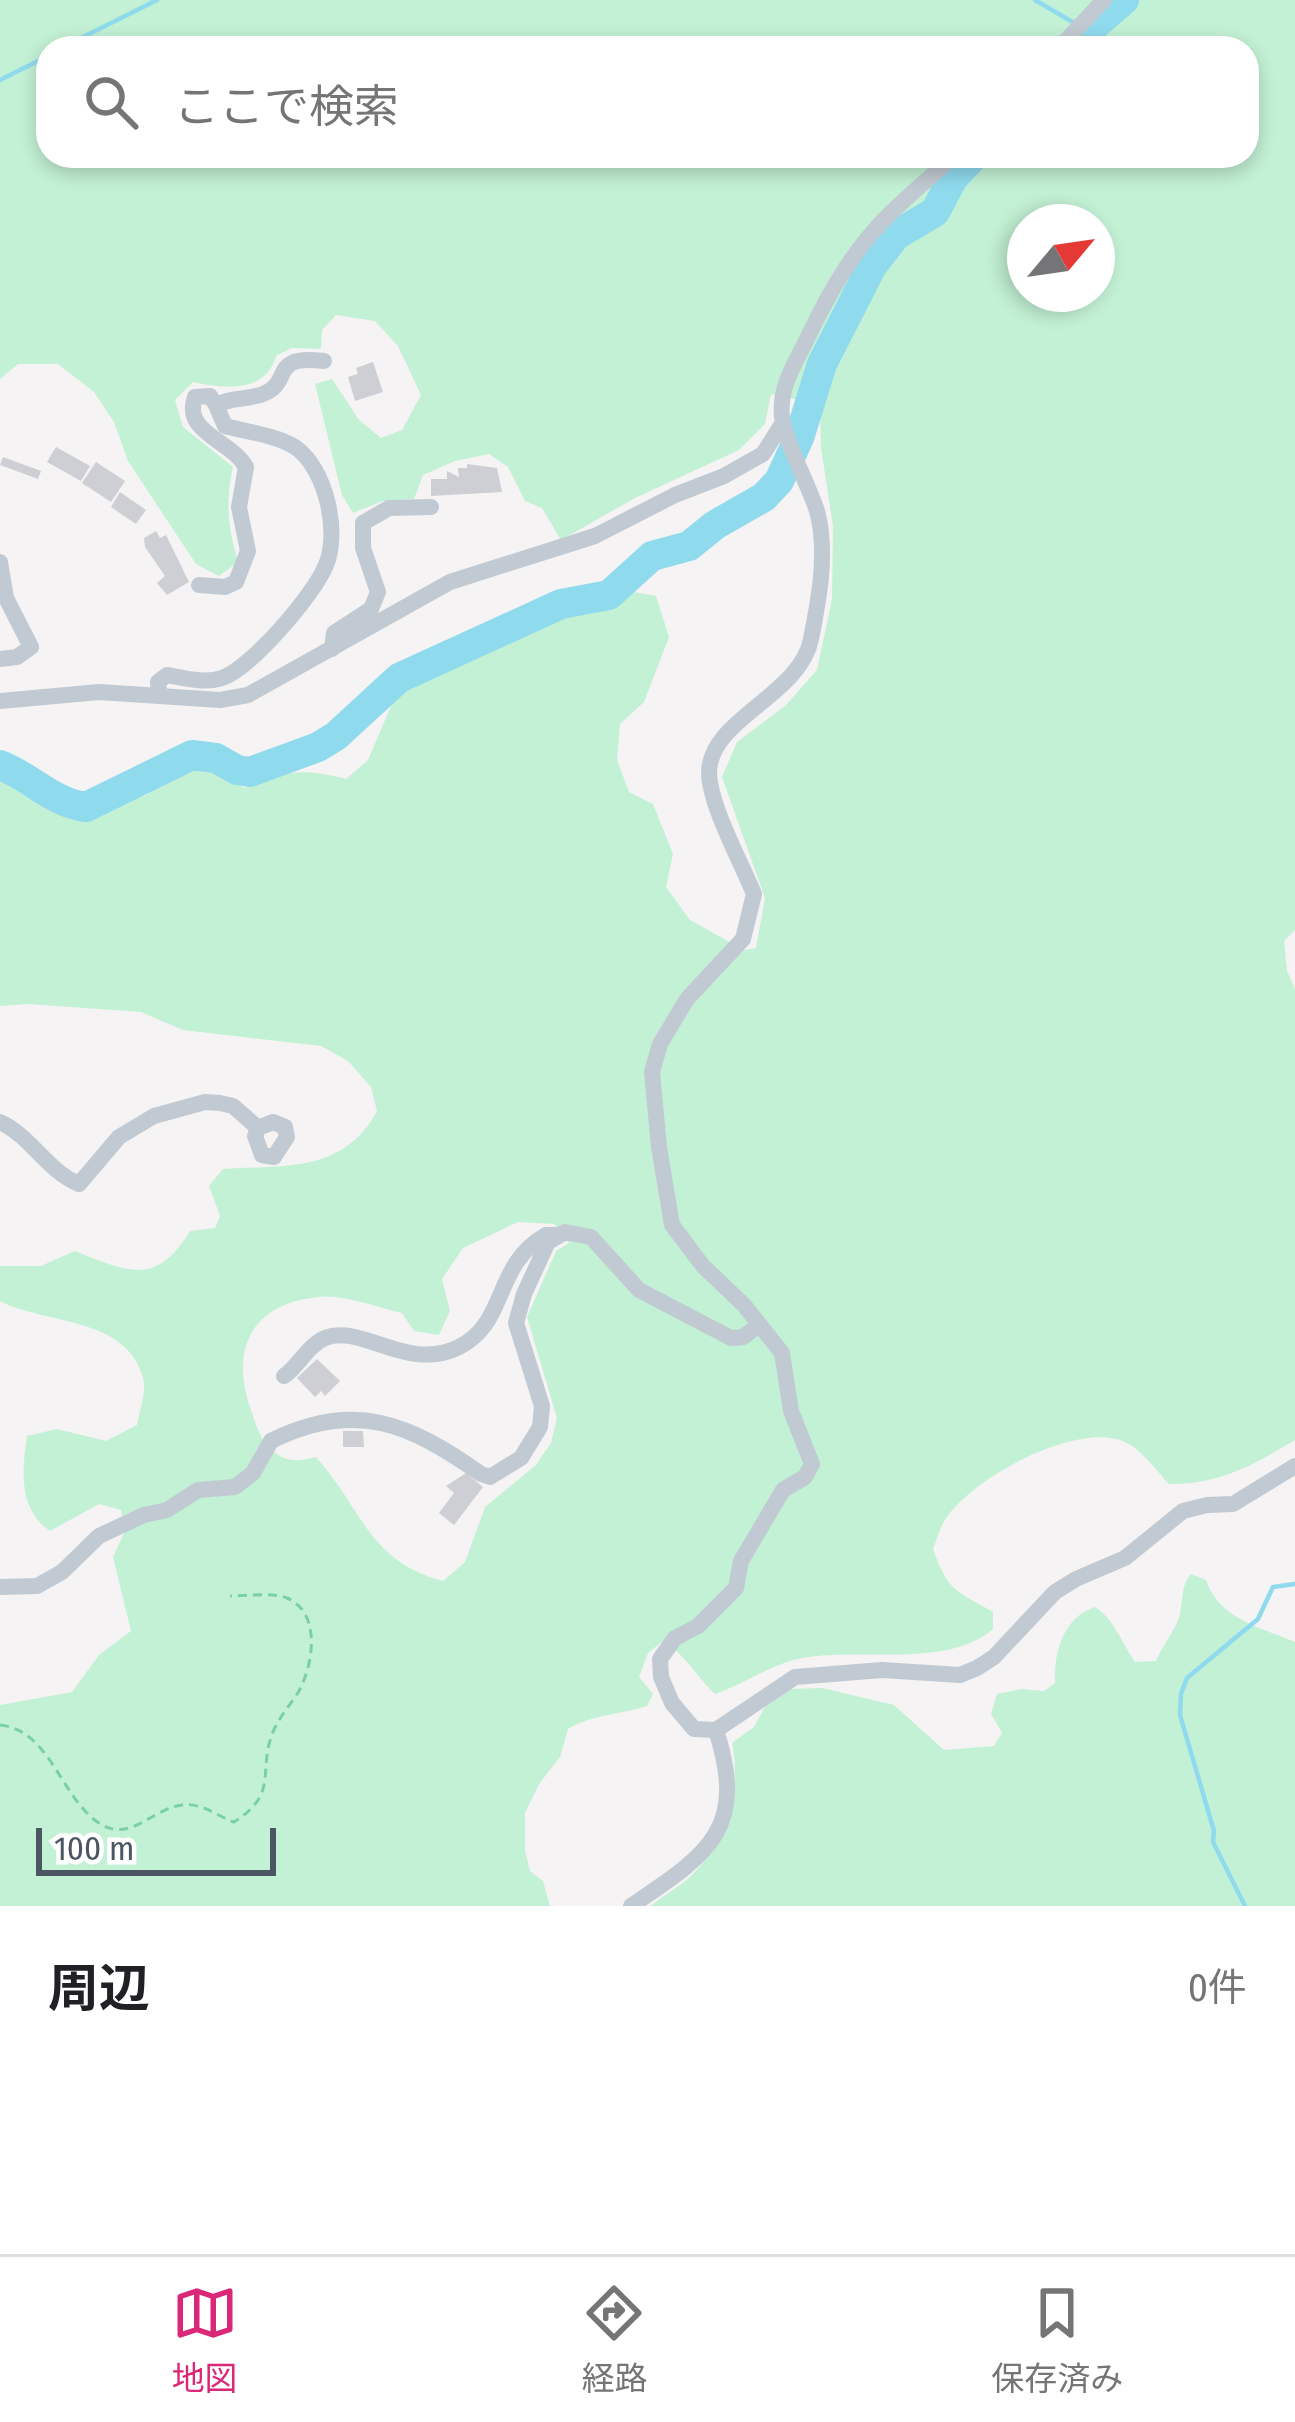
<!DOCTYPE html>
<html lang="ja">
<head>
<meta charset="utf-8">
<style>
	:root { --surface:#fff; --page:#f2f2f2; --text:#202124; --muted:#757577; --line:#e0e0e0; --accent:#db2777 }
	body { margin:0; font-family:"Fira Sans Condensed","Noto Sans JP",sans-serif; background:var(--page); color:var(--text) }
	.compass { position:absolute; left:1007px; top:204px; width:108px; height:108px; border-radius:50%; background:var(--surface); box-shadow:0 6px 18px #0003; rotate:61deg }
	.scale { position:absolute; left:36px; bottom:30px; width:240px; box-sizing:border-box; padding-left:12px; border:6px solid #4a5661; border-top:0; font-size:33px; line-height:42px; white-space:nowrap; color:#4a5661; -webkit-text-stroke:9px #fff; paint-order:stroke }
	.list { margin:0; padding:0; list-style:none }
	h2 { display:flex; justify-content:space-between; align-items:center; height:156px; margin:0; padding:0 48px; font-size:51px }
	h2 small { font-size:39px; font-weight:400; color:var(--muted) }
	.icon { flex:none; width:66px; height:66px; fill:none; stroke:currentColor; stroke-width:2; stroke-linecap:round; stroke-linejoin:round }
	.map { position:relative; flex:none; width:1295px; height:1906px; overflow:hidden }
	.search { position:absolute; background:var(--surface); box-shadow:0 6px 18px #0003; left:36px; right:36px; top:36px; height:132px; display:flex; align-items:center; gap:30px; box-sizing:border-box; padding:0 42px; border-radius:36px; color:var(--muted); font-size:45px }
	.sheet { height:348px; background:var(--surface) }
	nav { display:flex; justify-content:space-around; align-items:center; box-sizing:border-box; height:168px; border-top:3px solid var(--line); background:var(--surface); font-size:33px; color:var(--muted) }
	nav a { display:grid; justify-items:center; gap:6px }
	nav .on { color:var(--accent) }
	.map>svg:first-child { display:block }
	.green { fill:#c3f1d5; fill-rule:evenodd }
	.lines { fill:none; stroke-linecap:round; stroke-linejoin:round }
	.stream { stroke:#90daee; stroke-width:4.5 }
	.river { stroke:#90daee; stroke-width:30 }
	.building { fill:#cdcfd5 }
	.path { stroke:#7ad0a6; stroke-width:3; stroke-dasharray:9 6; stroke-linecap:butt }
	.minor { stroke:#c1cad2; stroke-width:16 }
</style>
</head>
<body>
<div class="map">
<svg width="1295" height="1906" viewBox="0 0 1295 1906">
	<rect width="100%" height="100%" fill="#f5f3f3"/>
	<g class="green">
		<path d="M 0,0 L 1295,0 L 1295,930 L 1284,941 L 1287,971 L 1295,989 L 1295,1440 C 1251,1466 1220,1484 1169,1484 C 1157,1471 1144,1453 1129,1444 C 1082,1416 967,1480 943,1523 C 939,1531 936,1541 933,1549 C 948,1592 957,1591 993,1612 L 993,1629 C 947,1669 861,1647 802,1658 C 771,1664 744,1684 715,1694 C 695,1675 686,1655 663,1641 L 648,1653 L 639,1677 L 653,1694 L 647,1706 C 619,1715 593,1714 568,1729 L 560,1757 L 539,1784 L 525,1813 L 525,1850 L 530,1871 L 543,1881 L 550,1906 L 0,1906 L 0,1705 L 72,1692 L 99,1655 L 131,1631 L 113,1557 L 124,1533 L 121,1510 L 99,1504 L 50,1531 C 18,1509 22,1470 27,1436 L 57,1429 L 106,1441 L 137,1425 C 139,1412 147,1391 143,1378 C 127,1316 46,1325 0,1301 L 0,1266 L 41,1266 L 75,1251 C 128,1272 156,1287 190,1231 L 215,1228 L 220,1216 L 209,1186 L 223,1169 C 283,1165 343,1174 377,1111 L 371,1087 L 348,1061 L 321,1046 L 183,1030 L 141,1012 L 28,1004 L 0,1006 L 0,778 L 63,813 L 88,812 L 146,795 L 180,772 L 206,768 L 245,788 C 285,770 304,768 346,779 L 368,760 L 400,685 L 462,663 L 577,611 L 612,603 L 633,592 L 656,596 L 669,637 L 644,702 L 620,724 L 617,760 L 629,792 L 653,804 L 673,854 L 666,887 L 690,920 L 744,950 L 756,948 L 765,898 L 722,777 L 737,742 L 785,706 L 817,670 L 832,599 L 833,526 L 821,448 L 820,405 L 771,394 L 765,424 L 739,450 L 635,498 L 561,540 L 542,508 L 525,501 L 508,467 L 489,454 L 455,461 L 423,475 L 414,499 L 383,501 L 353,513 L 342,495 L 315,384 L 332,379 L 359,420 L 381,438 L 402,430 L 421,395 L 398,346 L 375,321 L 336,315 L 322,330 L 321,349 L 292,348 L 276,356 C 266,393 224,389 193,382 L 175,400 L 183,427 L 233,467 C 225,501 228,528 238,562 L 219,576 L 196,564 L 128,461 L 114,422 L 94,392 L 58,364 L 18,364 L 0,379 ZM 48,48 L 1247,48 L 1247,156 L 48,156 ZM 1025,222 L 1097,222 L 1097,294 L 1025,294 ZM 518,1222 L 554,1224 L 569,1243 L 556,1251 L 527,1317 L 557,1418 L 551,1443 L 536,1465 L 485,1507 L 465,1562 L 443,1581 C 368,1561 363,1510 316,1457 C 303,1460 293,1463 280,1456 C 262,1446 257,1428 251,1410 C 229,1349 252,1303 319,1297 C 344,1294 378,1308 402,1313 L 414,1331 L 439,1335 L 450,1311 L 442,1279 L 463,1248 Z"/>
		<path d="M 1191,1574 L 1206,1580 C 1220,1620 1260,1627 1295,1642 L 1295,1906 L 651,1906 C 663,1895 678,1888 690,1877 C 723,1847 742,1786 732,1743 L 754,1727 L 767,1703 L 789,1689 L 822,1688 L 894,1705 L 944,1750 L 994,1746 L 1002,1733 L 991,1714 L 997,1694 L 1021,1689 L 1044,1691 L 1055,1683 C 1054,1651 1063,1618 1095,1607 C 1114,1619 1122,1643 1135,1662 L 1156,1661 C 1162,1646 1177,1628 1180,1614 C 1184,1596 1180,1589 1191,1574 Z"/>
	</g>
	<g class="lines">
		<g class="stream">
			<polyline points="1035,0 1088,31"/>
			<polyline points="61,48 157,0"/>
			<polyline points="0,80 48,56"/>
			<polyline points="1245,1906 1213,1842 1214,1831 1180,1715 1181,1694 1187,1678 1258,1619 1273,1587 1295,1584"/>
		</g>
		<g class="river">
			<polyline points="1085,48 1088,31 1124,0"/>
			<path d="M 0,765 C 31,777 53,803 86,807 L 192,755 L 216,758 L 237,770 L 250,772 L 318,747 L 336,736 L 399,678 L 561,604 L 609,595 L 652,556 L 689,546 L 715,525 L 764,497 L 779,481 L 799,438 L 822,364 L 872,266 L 896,235 L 935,212 L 953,178 L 974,156"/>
		</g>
	</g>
	<g class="building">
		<polygon points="373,362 383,392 355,401 348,377 358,374 356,368"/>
		<polygon points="56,447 90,466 81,481 47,462"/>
		<polygon points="3,457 41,471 38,479 0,465"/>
		<polygon points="96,462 125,481 111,502 82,483"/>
		<polygon points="467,464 497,468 502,492 431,496 431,479 447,479 447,471 459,477 458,468 467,468"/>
		<polygon points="120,492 146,510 136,524 111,507"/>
		<polygon points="156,531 160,538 166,535 189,582 167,595 157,583 165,576 145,547 144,538"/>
		<polygon points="317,1359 340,1381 325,1396 321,1391 315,1397 297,1378"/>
		<polygon points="343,1431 363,1431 364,1447 343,1447"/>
		<polygon points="466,1473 483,1487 454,1525 439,1513 454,1493 446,1486"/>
	</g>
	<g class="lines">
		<path class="path" d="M 0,1725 C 49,1730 60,1794 96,1821 C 129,1846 150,1809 182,1805 C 201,1802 217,1816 234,1822 C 280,1793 257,1771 273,1732 C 279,1717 291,1704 299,1691 C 313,1665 322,1613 287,1598 C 272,1592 247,1596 230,1596"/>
		<g class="minor">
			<polyline points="1059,48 1104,0"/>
			<path d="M 953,156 C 925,183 892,208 867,239 C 842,269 823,305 806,341 C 793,367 779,388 782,417 C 784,439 809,486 817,511 C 828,551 819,599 811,639 C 800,696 709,719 709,773 C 710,806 741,862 754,894 L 743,939 L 687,999 L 660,1044 L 652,1072 L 659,1147 L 672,1225 L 703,1266 L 744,1305 L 782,1353 L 791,1411 L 812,1464 L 805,1477 L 783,1490 L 741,1561 L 736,1588 L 698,1626 L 675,1638 L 660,1659 L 661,1677 L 672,1703 L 694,1729 L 716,1730 L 795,1677 L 882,1670 L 960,1675 L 977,1668 L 994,1657 L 1055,1592 L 1076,1579 L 1125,1558 L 1183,1511 L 1207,1505 L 1233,1504 L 1295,1466"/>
			<polyline points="0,562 6,598 31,647 17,657 0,659"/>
			<path d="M 199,585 L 225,587 L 236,582 L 248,551 L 239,507 L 246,467 C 231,440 182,433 195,397 L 210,396 L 216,405"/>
			<polyline points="332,649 334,633 371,609 378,592 363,548 363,523 389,508 431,507"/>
			<path d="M 159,693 L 158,682 L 167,675 C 184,678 205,684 222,678 C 251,668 314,595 326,565 C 340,532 326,468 295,447 C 276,435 247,432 225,426 L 216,405 C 231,397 247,400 263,394 C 294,382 268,354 324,361"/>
			<polyline points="0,701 99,692 220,700 248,695 450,582 595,536 675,495 724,476 763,454 782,424"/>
			<path d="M 0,1122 C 31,1136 47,1171 79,1184 L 119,1137 L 154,1116 L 205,1102 L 220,1103 L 233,1106 L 258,1128 L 255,1136 L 262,1155 L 274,1157 L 287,1137 L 285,1127 L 273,1122 L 258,1128"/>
			<path d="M 284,1376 C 299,1366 307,1346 325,1338 C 362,1323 407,1373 459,1347 C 508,1323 493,1265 546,1235 L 556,1235"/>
			<path d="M 0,1587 L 37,1586 L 62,1572 L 99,1536 L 144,1515 L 167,1510 L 198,1490 L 235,1487 L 253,1473 L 271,1441 C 355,1399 410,1424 481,1474 L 490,1477 L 521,1458 L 540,1427 L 542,1406 L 516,1323 L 524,1294 L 548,1242 L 565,1232 L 591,1237 L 639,1290 L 731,1338 L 743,1337 L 759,1325"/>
			<path d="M 631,1906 C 708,1854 748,1830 716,1730"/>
		</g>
	</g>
</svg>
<svg class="compass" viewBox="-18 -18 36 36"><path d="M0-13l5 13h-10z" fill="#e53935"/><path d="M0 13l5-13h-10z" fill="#757577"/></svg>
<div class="scale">100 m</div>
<div class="search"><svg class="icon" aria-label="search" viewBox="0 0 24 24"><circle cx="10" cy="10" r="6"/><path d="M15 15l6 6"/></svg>ここで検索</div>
</div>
<section class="sheet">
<h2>周辺<small>0件</small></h2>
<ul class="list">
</ul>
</section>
<nav>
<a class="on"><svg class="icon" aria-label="map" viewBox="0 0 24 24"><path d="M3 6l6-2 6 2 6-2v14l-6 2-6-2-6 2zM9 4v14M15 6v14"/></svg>地図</a>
<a><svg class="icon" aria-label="directions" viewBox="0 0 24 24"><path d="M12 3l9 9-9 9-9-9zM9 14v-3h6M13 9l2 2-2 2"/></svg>経路</a>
<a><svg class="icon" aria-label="saved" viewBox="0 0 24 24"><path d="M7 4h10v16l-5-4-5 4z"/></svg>保存済み</a>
</nav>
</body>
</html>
